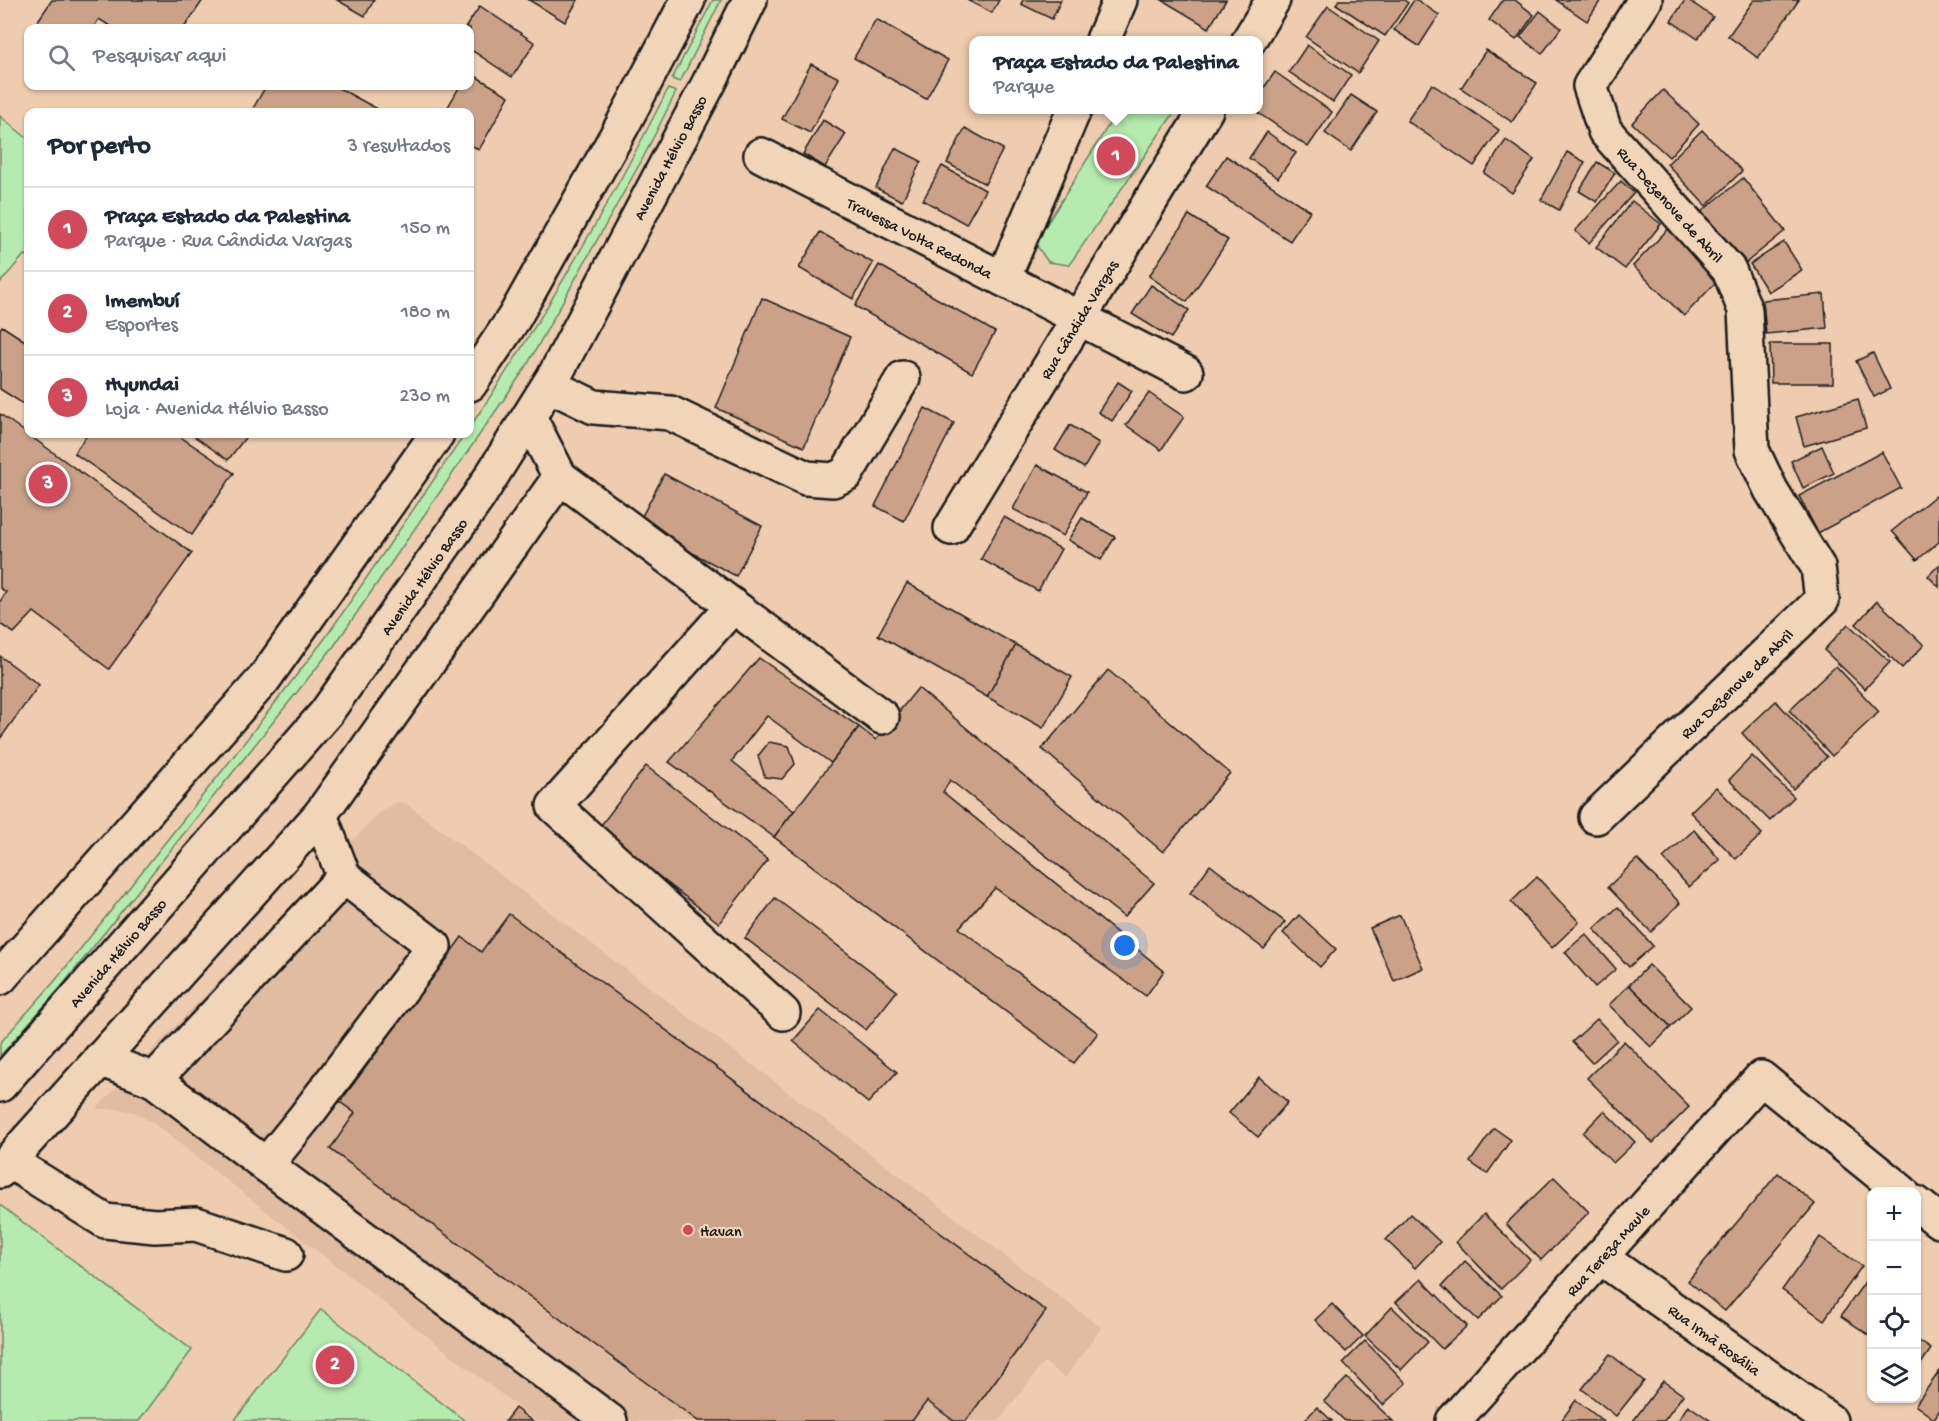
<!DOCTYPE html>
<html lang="pt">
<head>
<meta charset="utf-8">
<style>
	:root { --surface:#fff; --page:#f2f2f3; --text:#1f2937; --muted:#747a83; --line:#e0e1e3; --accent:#d1495b }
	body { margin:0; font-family:"Gochi Hand",sans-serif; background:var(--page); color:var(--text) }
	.controls { position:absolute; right:18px; bottom:18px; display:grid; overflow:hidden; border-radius:12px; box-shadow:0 2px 4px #0004 }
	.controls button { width:54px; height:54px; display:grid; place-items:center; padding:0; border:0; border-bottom:2px solid var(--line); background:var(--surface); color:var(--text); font:30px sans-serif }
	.you { position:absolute; left:1125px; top:946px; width:21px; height:21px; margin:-15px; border:4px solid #fff; border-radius:50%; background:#1a73e8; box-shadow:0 0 0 9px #1a73e833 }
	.badge { display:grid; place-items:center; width:39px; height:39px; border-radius:50%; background:var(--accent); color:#fff; font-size:20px; font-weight:700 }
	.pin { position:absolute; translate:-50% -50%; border:3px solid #fff; box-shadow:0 2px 6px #0006 }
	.popup { position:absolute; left:969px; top:36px; width:294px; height:78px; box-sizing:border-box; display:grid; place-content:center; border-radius:12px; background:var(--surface); filter:drop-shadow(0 2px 4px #0005); font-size:20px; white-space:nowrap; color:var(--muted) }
	.popup b { font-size:22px; color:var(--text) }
	.popup::after { content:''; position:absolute; left:50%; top:100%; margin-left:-12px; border:12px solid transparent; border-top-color:var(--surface) }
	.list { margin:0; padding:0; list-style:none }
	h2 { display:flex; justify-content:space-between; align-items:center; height:78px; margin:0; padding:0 24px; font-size:26px }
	h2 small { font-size:20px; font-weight:400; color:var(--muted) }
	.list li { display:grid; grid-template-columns:39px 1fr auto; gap:18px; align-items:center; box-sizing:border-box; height:84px; padding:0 24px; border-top:2px solid var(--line) }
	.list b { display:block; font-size:22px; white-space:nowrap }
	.list p { margin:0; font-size:20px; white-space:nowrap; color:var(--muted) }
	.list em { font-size:20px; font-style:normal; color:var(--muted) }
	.icon { flex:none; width:33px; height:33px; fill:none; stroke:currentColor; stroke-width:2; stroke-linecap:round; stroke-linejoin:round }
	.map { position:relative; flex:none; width:1939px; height:1421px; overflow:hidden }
	.search { position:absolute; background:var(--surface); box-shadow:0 2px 4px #0004; left:24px; top:24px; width:450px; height:66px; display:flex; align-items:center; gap:15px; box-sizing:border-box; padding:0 21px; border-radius:12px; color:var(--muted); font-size:22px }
	.panel { position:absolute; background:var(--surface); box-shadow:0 2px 4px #0004; left:24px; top:108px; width:450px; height:330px; border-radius:12px }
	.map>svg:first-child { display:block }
	.built { fill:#e0bca0 }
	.green { fill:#b5ebae; stroke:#688465; stroke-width:1.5 }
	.building { fill:#cba288; stroke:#1c1c1c; stroke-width:1.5 }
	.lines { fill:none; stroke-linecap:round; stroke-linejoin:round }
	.minor-casing { stroke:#1c1c1c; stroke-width:38 }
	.major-casing { stroke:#1c1c1c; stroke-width:38 }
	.minor { stroke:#f1d5b8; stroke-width:33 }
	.major { stroke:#f1d5b8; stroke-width:33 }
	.poi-dot { fill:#d1495b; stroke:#f1d5b8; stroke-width:2 }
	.labels { text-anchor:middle; stroke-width:4.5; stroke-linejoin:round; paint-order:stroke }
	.street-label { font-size:16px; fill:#1c1c1c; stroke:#f1d5b8 }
	.poi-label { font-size:16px; fill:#1c1c1c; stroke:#f1d5b8; text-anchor:start }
</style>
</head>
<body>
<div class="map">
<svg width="1939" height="1421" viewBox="0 0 1939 1421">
	<rect width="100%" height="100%" fill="#eeccaf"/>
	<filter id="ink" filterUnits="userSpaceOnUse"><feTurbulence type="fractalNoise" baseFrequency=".0167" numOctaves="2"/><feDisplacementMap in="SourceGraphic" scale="12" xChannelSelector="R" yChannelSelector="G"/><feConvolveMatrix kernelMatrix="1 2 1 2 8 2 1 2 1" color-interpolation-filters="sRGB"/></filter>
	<g filter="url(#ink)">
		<polygon class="built" points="397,802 405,803 1101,1328 1065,1378 1044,1362 999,1421 536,1421 153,1123 136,1113 120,1109 96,1109 378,814"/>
		<g class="green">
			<polygon points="713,0 721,0 680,82 672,79"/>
			<path d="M 668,89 L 676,92 L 643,158 L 526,367 L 334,646 L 61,987 L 0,1056 L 0,1043 L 54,982 L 230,761 L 326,637 L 465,434 L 470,434 L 470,427 C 543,319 609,205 668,89 Z"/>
			<polygon points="1118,110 1176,110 1069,265 1048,262 1035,243"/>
			<polygon points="0,116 28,139 28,256 24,255 0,283"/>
			<polygon points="0,1205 192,1350 139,1421 0,1421"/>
			<polygon points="321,1309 465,1421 234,1421"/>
		</g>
		<g class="building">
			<polygon points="52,0 203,0 184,28 113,28 99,19 93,28 33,28"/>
			<polygon points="337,0 374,0 365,16"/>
			<polygon points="529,0 578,0 565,22"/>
			<polygon points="967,0 999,0 992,13"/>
			<polygon points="1023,0 1061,0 1052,19 1021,4"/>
			<polygon points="1162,0 1226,0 1209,28"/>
			<polygon points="1339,0 1404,0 1408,3 1385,36 1336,4"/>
			<polygon points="1414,0 1417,0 1439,15 1419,46 1394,30"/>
			<polygon points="1503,0 1515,0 1534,15 1516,40 1489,20"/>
			<polygon points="1556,0 1601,0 1587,21"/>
			<polygon points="1685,0 1688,0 1713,17 1698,39 1671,21"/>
			<polygon points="1754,0 1799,0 1758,58 1728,36"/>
			<polygon points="480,6 535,43 512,77 470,49 470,28 465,28"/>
			<polygon points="1328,6 1379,41 1358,73 1306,37"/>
			<polygon points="1540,11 1561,28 1542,54 1520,37"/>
			<polygon points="876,19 948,60 926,99 854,58"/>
			<polygon points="1307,45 1351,75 1333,102 1289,72"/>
			<polygon points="1486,50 1537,83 1512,122 1461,88"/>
			<polygon points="811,64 839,78 810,133 782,119"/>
			<polygon points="1275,72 1332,112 1308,147 1254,110 1258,110 1258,96"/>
			<polygon points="470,73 509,96 479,150 470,144 470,112 445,112 460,86 470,86"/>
			<polygon points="1432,84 1499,130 1474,166 1407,121"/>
			<polygon points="266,86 335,86 383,112 251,112"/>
			<polygon points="1663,90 1699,124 1669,157 1632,123"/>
			<polygon points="1351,95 1377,112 1351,151 1325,133"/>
			<polygon points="823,120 846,134 825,167 803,154"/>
			<polygon points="965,128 1003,149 985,184 947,163"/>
			<polygon points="1702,130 1742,171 1706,206 1667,164"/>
			<polygon points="1267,132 1296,153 1278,178 1249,158"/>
			<polygon points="1506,140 1534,160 1512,193 1484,173"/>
			<polygon points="895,148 921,161 902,201 876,188"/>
			<polygon points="1567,152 1585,162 1559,210 1541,200"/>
			<polygon points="1226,156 1310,211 1290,241 1206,186"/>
			<polygon points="1597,162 1615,173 1597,202 1579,191"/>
			<polygon points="942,166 985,190 966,224 923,200"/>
			<polygon points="1743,178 1785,231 1743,265 1701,212"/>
			<polygon points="1621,181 1634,193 1589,243 1575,231"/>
			<polygon points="1632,201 1661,224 1625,269 1596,247"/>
			<polygon points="1189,215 1228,240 1187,302 1149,276"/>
			<polygon points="1668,229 1719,279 1684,316 1633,266"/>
			<polygon points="820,232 873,263 853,299 799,268"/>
			<polygon points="1784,242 1802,270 1768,292 1750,264"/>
			<polygon points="879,265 995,332 972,373 855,306"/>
			<polygon points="1151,285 1189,310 1171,338 1132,314"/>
			<polygon points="1824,294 1827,328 1766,334 1763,300"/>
			<polygon points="762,298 850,337 804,447 716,408"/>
			<polygon points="2,326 28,343 28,407 0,389 0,329"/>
			<polygon points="1770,344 1833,344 1833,383 1771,383"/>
			<polygon points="1873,353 1890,389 1874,397 1856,361"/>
			<polygon points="1118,382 1132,391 1112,421 1098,412"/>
			<polygon points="1149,393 1184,417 1161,450 1126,425"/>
			<polygon points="1858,399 1866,428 1804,446 1796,417"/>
			<polygon points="925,408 954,423 904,521 875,506"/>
			<polygon points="0,414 192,553 109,669 34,612 14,633 0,624 0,602 6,592 0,588"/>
			<polygon points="1070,425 1099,443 1084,468 1055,450"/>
			<polygon points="88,434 176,434 234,473 192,535 74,453"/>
			<polygon points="191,434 248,434 228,460"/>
			<polygon points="1822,446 1834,473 1803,488 1791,461"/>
			<polygon points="1882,452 1901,488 1818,533 1799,496"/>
			<polygon points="1037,465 1087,492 1063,536 1013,509"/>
			<polygon points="664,474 762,526 736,576 638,524"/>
			<polygon points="1935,496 1939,501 1939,542 1917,560 1892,531"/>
			<polygon points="1004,517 1061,549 1038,591 981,559"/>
			<polygon points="1082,518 1115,537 1101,560 1068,540"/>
			<polygon points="1939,565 1939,587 1928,576"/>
			<polygon points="907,583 1016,645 987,697 878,635"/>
			<polygon points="1877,601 1924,645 1902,668 1856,624"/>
			<polygon points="1848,624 1890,662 1865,689 1824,650"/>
			<polygon points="1016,645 1072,677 1043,728 987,697"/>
			<polygon points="0,656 39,685 0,739"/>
			<polygon points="759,658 859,727 831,763 767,716 732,761 794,811 774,837 669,762"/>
			<polygon points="1836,666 1879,712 1832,756 1789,710"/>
			<polygon points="1108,670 1230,773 1163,852 1042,749"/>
			<polygon points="918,688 1154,883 1124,917 950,780 943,792 1164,971 1146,996 995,888 959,928 1098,1033 1074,1063 774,837 859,727 876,740"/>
			<polygon points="1776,701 1827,757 1793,789 1742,733"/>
			<polygon points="769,742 789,746 795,764 782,779 765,777 758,756"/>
			<polygon points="1752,756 1794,797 1770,821 1729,780"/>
			<polygon points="646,766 768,860 719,923 598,829"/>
			<polygon points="1716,787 1762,834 1736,859 1690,812"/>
			<polygon points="1694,830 1720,860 1689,887 1663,858"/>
			<polygon points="1637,859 1680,903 1651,932 1608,887"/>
			<polygon points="1210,865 1285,922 1264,949 1190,893"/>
			<polygon points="1537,877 1579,922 1552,948 1511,902"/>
			<polygon points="775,898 897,991 866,1030 745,938"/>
			<polygon points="1618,907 1653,946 1629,967 1594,929"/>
			<polygon points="509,914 1046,1311 966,1421 954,1421 927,1401 912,1421 698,1421 330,1149 355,1113 340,1102 462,937 481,952"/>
			<polygon points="1299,915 1336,949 1320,967 1283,933"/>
			<polygon points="1400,915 1423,968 1394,981 1370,928"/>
			<polygon points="1586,934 1616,969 1595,987 1565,952"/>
			<polygon points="1649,965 1691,1007 1671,1027 1629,985"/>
			<polygon points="1629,985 1671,1027 1651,1047 1609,1005"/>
			<polygon points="820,1010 897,1072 868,1103 793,1041"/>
			<polygon points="1597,1019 1617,1040 1592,1063 1572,1042"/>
			<polygon points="1624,1041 1689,1107 1653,1143 1587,1078"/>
			<polygon points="1259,1077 1288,1102 1258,1137 1229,1113"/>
			<polygon points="1604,1111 1635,1142 1613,1163 1583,1133"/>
			<polygon points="1494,1128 1511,1140 1487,1174 1470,1162"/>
			<polygon points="1778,1173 1815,1204 1725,1311 1688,1281"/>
			<polygon points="1554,1177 1589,1212 1541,1260 1506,1224"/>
			<polygon points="1410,1214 1440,1242 1415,1268 1386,1240"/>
			<polygon points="1484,1214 1530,1260 1501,1289 1456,1242"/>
			<polygon points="1820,1237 1862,1266 1824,1320 1782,1290"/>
			<polygon points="1465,1261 1502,1296 1478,1320 1442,1286"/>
			<polygon points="1871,1273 1872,1273 1872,1337 1841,1316"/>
			<polygon points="1421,1279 1467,1326 1442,1349 1396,1302"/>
			<polygon points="1332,1304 1363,1336 1346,1352 1315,1320"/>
			<polygon points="1392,1307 1428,1342 1401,1370 1365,1336"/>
			<polygon points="1916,1339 1931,1349 1916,1371"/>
			<polygon points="1365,1341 1406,1383 1383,1405 1343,1363"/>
			<polygon points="1610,1354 1644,1381 1616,1416 1582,1389"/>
			<polygon points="1939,1372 1939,1411 1934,1419 1915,1405"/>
			<polygon points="1347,1378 1393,1421 1345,1421 1324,1401"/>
			<polygon points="1663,1381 1683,1395 1664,1421 1633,1421"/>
			<polygon points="1576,1400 1603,1421 1561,1421"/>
			<polygon points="1688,1405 1711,1421 1678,1421"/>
			<polygon points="1317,1407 1332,1421 1304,1421"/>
			<polygon points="515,1408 532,1421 505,1421"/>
		</g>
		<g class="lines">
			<g class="minor-casing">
				<g id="minor">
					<polyline points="1103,40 1120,0"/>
					<polyline points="1249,40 1273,0"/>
					<polyline points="761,155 1186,373"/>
					<polyline points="1003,279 1074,110"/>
					<polyline points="549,385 594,407 670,413 806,478 833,480 846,474 903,378"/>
					<polyline points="560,477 882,717"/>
					<polyline points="951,528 1206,110"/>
					<polyline points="733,606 554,806 783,1013"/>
					<polyline points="1596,817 1822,600 1818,567 1771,490 1752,450 1745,310 1729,270 1605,131 1590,86 1645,0"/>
					<polyline points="100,1059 154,1080 344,877 320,815"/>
					<polyline points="154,1080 266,1165 305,1117 434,946 344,877"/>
					<polyline points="9,1161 105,1221 155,1226 196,1224 286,1254"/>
					<polyline points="266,1165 610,1421"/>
					<polyline points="0,1171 320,815 560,477 529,417"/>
					<polyline points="1916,1203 1939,1221"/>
					<polyline points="1600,1257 1830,1421"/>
					<polyline points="1453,1421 1761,1078 1902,1192"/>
				</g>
			</g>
			<g class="major-casing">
				<g id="major">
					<polyline points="470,384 514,318 622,126 688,0"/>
					<polyline points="0,978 264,679 437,434"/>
					<polyline points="0,1085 326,713 479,496 556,373 709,83 750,0"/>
				</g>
			</g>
			<use href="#minor" class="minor"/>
			<use href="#major" class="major"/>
		</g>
	</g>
	<circle class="poi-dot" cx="688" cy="1230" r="6"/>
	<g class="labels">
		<g class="street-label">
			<text transform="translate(669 157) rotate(-62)" y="6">Avenida Hélvio Basso</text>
			<text transform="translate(1671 204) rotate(48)" y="6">Rua Dezenove de Abril</text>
			<text transform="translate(920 237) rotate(27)" y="6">Travessa Volta Redonda</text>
			<text transform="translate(1078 319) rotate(-59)" y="6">Rua Cândida Vargas</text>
			<text transform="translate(423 576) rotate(-55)" y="6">Avenida Hélvio Basso</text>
			<text transform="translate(1736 683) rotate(-44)" y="6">Rua Dezenove de Abril</text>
			<text transform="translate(117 952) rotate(-49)" y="6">Avenida Hélvio Basso</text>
			<text transform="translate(1607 1250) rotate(-48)" y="6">Rua Tereza Maule</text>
			<text transform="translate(1715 1339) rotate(36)" y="6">Rua Irmã Rosália</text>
		</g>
		<g class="poi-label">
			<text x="700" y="1236">Havan</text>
		</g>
	</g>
</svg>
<div class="controls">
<button>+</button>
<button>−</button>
<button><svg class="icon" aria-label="locate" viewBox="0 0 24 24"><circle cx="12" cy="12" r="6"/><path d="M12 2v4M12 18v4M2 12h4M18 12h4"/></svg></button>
<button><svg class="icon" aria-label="layers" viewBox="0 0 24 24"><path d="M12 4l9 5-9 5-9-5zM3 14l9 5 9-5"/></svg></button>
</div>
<div class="you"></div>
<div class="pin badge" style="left:1116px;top:156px">1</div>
<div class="popup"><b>Praça Estado da Palestina</b>Parque</div>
<div class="pin badge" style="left:335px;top:1365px">2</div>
<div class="pin badge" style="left:48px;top:484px">3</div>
<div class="search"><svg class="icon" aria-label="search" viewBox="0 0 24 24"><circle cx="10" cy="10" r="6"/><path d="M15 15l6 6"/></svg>Pesquisar aqui</div>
<section class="panel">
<h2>Por perto<small>3 resultados</small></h2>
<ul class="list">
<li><span class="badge">1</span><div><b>Praça Estado da Palestina</b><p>Parque · Rua Cândida Vargas</p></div><em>150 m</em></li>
<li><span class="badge">2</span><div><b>Imembuí</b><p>Esportes</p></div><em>180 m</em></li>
<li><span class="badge">3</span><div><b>Hyundai</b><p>Loja · Avenida Hélvio Basso</p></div><em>230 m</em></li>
</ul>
</section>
</div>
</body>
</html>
